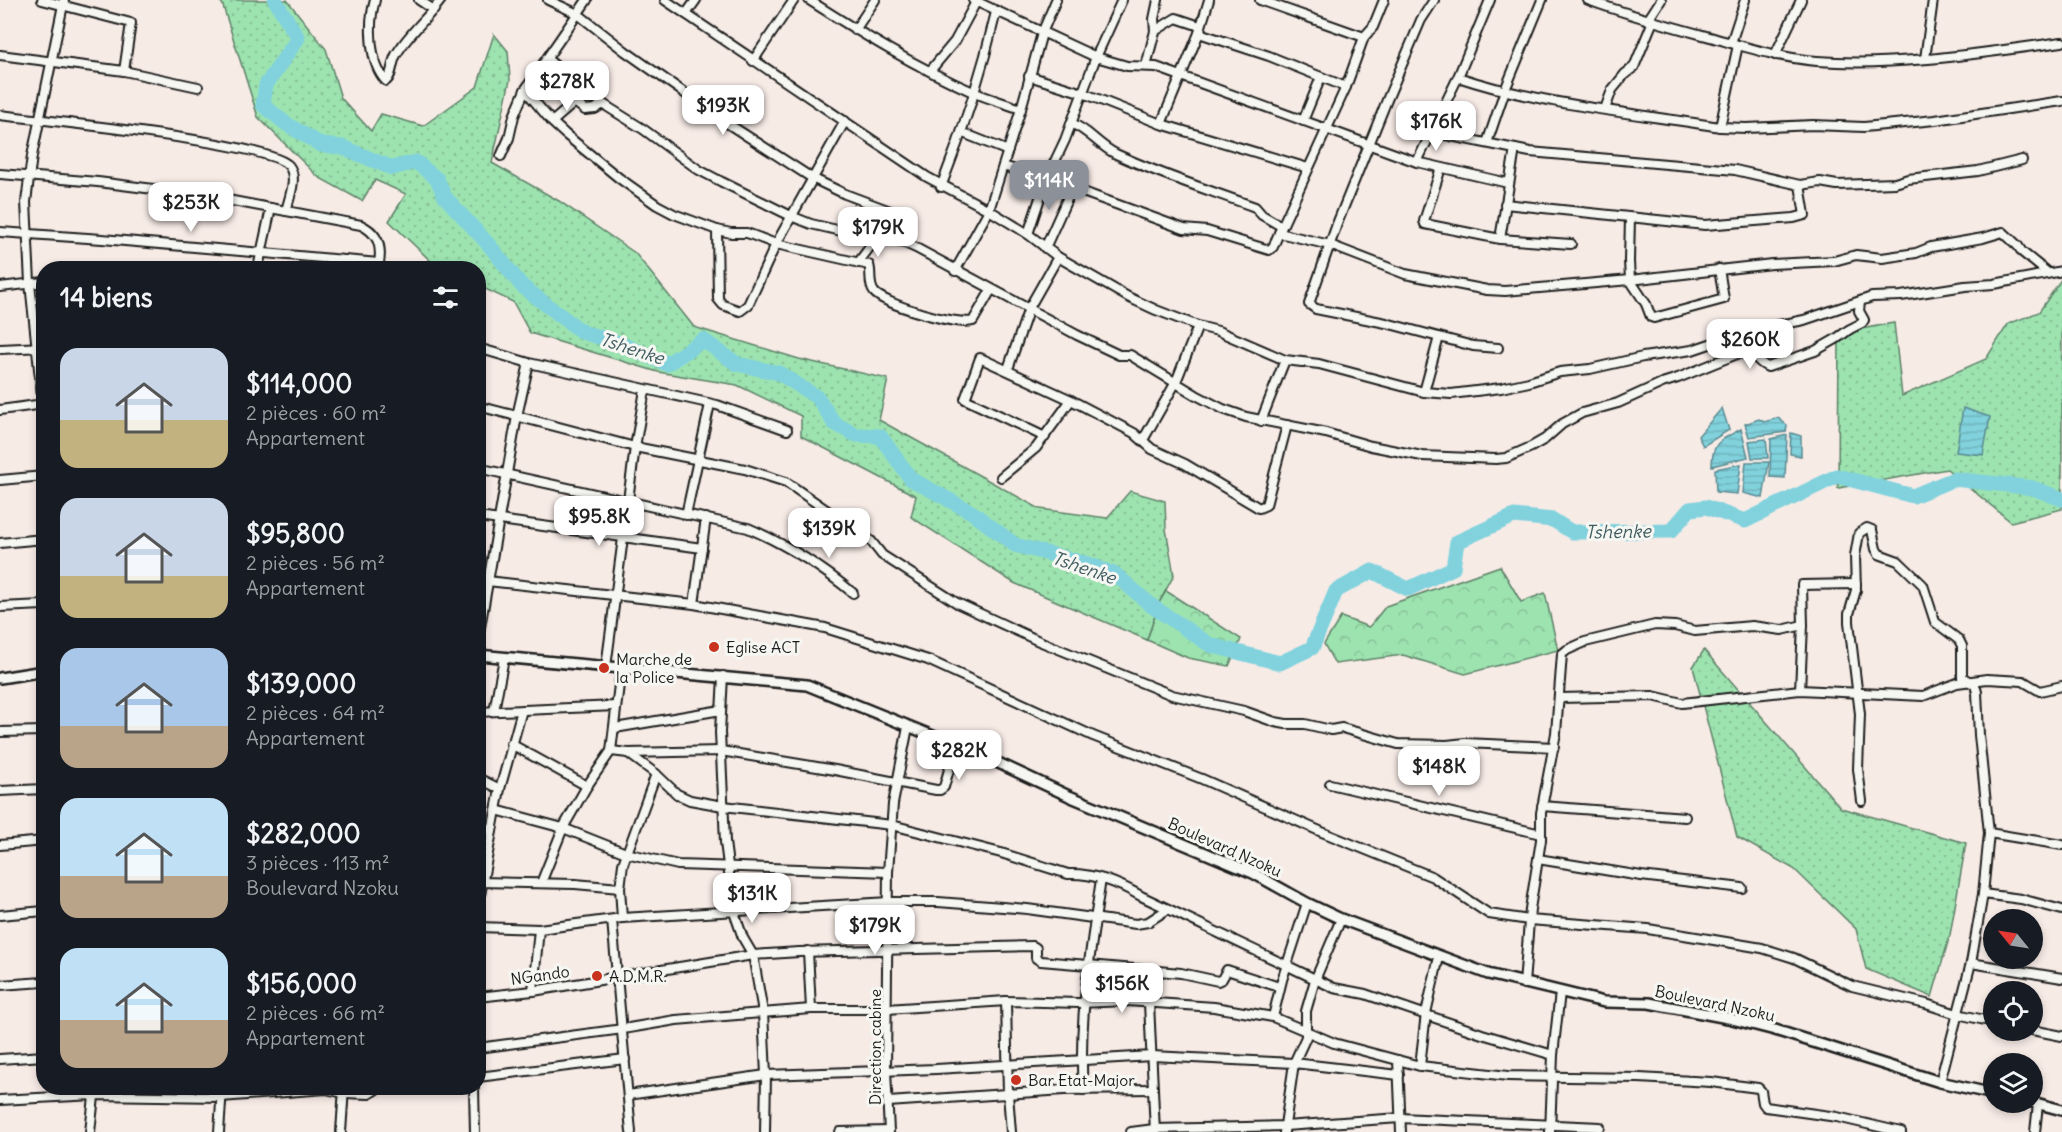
<!DOCTYPE html>
<html lang="fr">
<head>
<meta charset="utf-8">
<style>
  :root { --surface:#171b24; --page:#242831; --text:#f1f3f6; --muted:#9ea1a6; --accent:#8c9099 }
  body { margin:0; font-family:Delius,sans-serif; background:var(--page); color:var(--text); height:100vh; display:flex; flex-direction:column; font-size:22px; white-space:nowrap }
  * { box-sizing:border-box; margin:0 }
  p { font-size:20px; color:var(--muted) }
  .icon { flex:none; width:33px; height:33px; fill:none; stroke:currentColor; stroke-width:2; stroke-linecap:round; stroke-linejoin:round }
  .map { position:relative; flex:1; overflow:hidden }
  .details { position:absolute; left:36px; top:261px; width:450px; height:834px; display:flex; flex-direction:column; background:var(--surface); border-radius:24px; box-shadow:0 3px 9px #0003 }
  .details>* { flex:none }
  .needle { width:39px; rotate:300deg }
  .controls { position:absolute; left:1983px; top:909px; display:grid; gap:12px }
  .controls a { display:grid; place-items:center; width:60px; height:60px; border-radius:50%; background:var(--surface); box-shadow:0 3px 9px #0003; font-size:30px }
  .price { position:absolute; translate:-50% -51px; padding:0 14px; border-radius:12px; background:#fff; color:#222; font-size:20px; line-height:39px; filter:drop-shadow(0 2px 3px #0008) }
  .price::after { content:''; position:absolute; left:50%; top:36px; width:18px; height:14px; margin-left:-9px; background:inherit; clip-path:polygon(0 0,100% 0,50% 100%) }
  .price.selected { background:var(--accent); color:#fff }
  ul { padding:0; list-style:none }
  li { display:flex; align-items:center; gap:18px; height:150px; padding:0 24px }
  li span { display:grid; place-items:center; flex:none; width:168px; height:120px; border-radius:18px; color:#555 }
  li>.icon { margin-inline-start:auto }
  span .icon { width:72px; height:72px; fill:#fffc; stroke-width:1 }
  li b { font-size:26px }
  h2 { display:flex; justify-content:space-between; align-items:center; height:72px; padding:0 24px; font-size:26px }
  .map>svg:first-child { display:block }
  .grass { fill:url(#grass-dots); stroke:#5c8066; stroke-width:1.5 }
  .forest { fill:url(#forest-crowns); stroke:#5c8066; stroke-width:1.5 }
  .water { fill:url(#water-rules); stroke:#598990; stroke-width:1.5 }
  .lines { fill:none; stroke-linecap:round; stroke-linejoin:round }
  .river { stroke:#81d2dd; stroke-width:15 }
  .minor-casing { stroke:#1c1c1c; stroke-width:12 }
  .tertiary-casing { stroke:#1c1c1c; stroke-width:14 }
  .minor { stroke:#f6f6f2; stroke-width:8 }
  .tertiary { stroke:#f6f6f2; stroke-width:9 }
  .poi-dot { fill:#c8321e; stroke:#f6f6f2; stroke-width:2 }
  .labels { text-anchor:middle; stroke-width:6; stroke-linejoin:round; paint-order:stroke }
  .poi-label { font-size:16px; fill:#1c1c1c; stroke:#f6f6f2; text-anchor:start }
  .street-label { font-size:16px; fill:#1c1c1c; stroke:#f6f6f2 }
  .water-label { font-size:18px; font-style:italic; fill:#3f5c60; stroke:#f6f6f2 }
</style>
</head>
<body>
<div class="map">
<svg width="2062" height="1132" viewBox="0 0 2062 1132">
  <defs>
    <pattern id="grass-dots" width="8" height="8" patternUnits="userSpaceOnUse" patternTransform="scale(1.5)"><rect width="8" height="8" fill="#9de3b0"/><path d="M2 2h.1M6 6h.1" fill="none" stroke="#87c297" stroke-width="1.8" stroke-linecap="round"/></pattern>
    <pattern id="forest-crowns" width="20" height="18" patternUnits="userSpaceOnUse" patternTransform="scale(1.5)"><rect width="20" height="18" fill="#9de3b0"/><path d="M2 6a3 3 0 1 1 6 0M12 15a3 3 0 1 1 6 0" fill="none" stroke="#87c297"/></pattern>
    <pattern id="water-rules" width="6" height="5" patternUnits="userSpaceOnUse" patternTransform="scale(1.5)"><rect width="6" height="5" fill="#81d2dd"/><path d="M0 2.5h6" fill="none" stroke="#6fb4bd"/></pattern>
  </defs>
  <rect width="100%" height="100%" fill="#f7ebe6"/>
  <filter id="ink" filterUnits="userSpaceOnUse"><feTurbulence type="fractalNoise" baseFrequency=".0167" numOctaves="2"/><feDisplacementMap in="SourceGraphic" scale="12" xChannelSelector="R" yChannelSelector="G"/><feConvolveMatrix kernelMatrix="1 2 1 2 8 2 1 2 1" color-interpolation-filters="sRGB"/></filter>
  <g filter="url(#ink)">
    <g class="grass">
      <path d="M217,0H287L326,49L341,98L371,131L381,114L423,126L477,87L494,34L508,51L510,80L492,163L559,201L635,253L694,327L799,359L888,379L879,420L1040,509L1107,518L1130,491L1165,501L1166,529L1174,575L1160,601L1147,640L1014,583L911,517L916,496L801,436V416L737,385L658,372L530,333L513,302L479,286L478,268H441L437,267L389,221L406,194L375,180L362,201L318,177L258,117L222,3Z"/>
      <path d="M2062,278V509L2011,522L1947,469L1838,488L1839,333L1894,323L1902,396L1986,359L2008,324L2039,312Z"/>
      <path d="M1704,650L1841,808L1966,843L1950,935L1932,997L1866,969L1856,929L1794,869L1737,837L1693,667Z"/>
    </g>
    <g class="forest">
      <path d="M1500,566L1521,602L1545,593L1558,650L1465,674L1403,655L1335,664L1324,644L1341,617L1369,627L1386,606Z"/>
      <path d="M1166,591L1241,639L1229,666L1188,658L1147,640L1160,601Z"/>
    </g>
    <g class="water">
      <path d="M1722,408L1729,430L1703,446L1698,436Z"/>
      <path d="M1963,408L1990,417L1983,455L1956,452Z"/>
      <path d="M1778,418L1787,425L1786,432L1749,437L1745,424L1759,419L1764,422Z"/>
      <path d="M1741,429L1748,457L1712,466C1712,441 1721,440 1741,429Z"/>
      <path d="M1791,433L1801,436V456L1790,454Z"/>
      <path d="M1787,435L1785,478L1770,477L1771,439Z"/>
      <path d="M1766,439L1768,458H1752L1749,441Z"/>
      <path d="M1746,462H1769L1763,498L1743,493Z"/>
      <path d="M1741,464L1737,494L1716,492L1715,469Z"/>
    </g>
    <g class="lines">
      <path class="river" d="M275,0L298,38L266,85L263,105L285,123L321,145L342,147L392,168L416,162L437,179L445,197L489,245L522,286L582,332L616,342L667,364L703,340L737,364L779,373L818,398L834,423L856,435L880,436L911,479L973,513L1015,545L1088,564L1116,575L1152,606L1210,645L1280,663L1312,648L1336,591L1372,571L1408,589L1453,568L1457,542L1514,516L1553,520L1572,532L1671,531L1690,509L1706,507L1745,521L1837,476L1913,496L1954,479L2033,488L2062,499"/>
      <g class="minor-casing">
        <g id="minor">
          <path d="M375,0C368,23 369,63 386,81C393,75 391,64 396,55C408,34 427,19 441,0"/>
          <path d="M419,0L434,10"/>
          <path d="M548,0L578,14L625,51L730,125L812,178L845,194L893,212L894,214L858,263"/>
          <path d="M665,0L927,177L989,210L1028,234L1058,257L1128,297L1156,310L1198,326L1218,331L1285,360L1319,364L1424,392L1451,394L1501,388L1529,382L1560,372L1590,369L1643,357L1692,350L1745,332L1804,320L1872,297L1901,296L1965,286L1994,284L2062,271"/>
          <path d="M809,0C862,34 916,67 973,92C989,99 1005,103 1021,109"/>
          <path d="M973,0L1096,57L1127,66L1156,67L1417,162L1508,183"/>
          <path d="M1260,0L1364,37"/>
          <path d="M1384,0L1373,27L1364,37L1346,87L1279,233L1330,245L1405,274L1487,290L1505,291L1630,280L1772,264L1834,261L1856,255L1882,258L1916,253L1931,247L1983,238L2003,232L2018,246L2022,252L2048,273"/>
          <path d="M1434,0L1421,20L1387,100L1337,224L1309,304L1316,309L1386,323L1473,346L1498,348"/>
          <path d="M1588,0C1628,15 1669,26 1710,37C1746,47 1780,58 1817,61C1899,67 1981,53 2062,42"/>
          <path d="M686,14L696,0"/>
          <path d="M1648,20L1661,0"/>
          <path d="M855,30L875,0"/>
          <path d="M1155,31L1176,18L1200,26"/>
          <path d="M1199,33L1269,56L1346,87"/>
          <path d="M1731,43L1745,0"/>
          <path d="M0,55L124,71L131,23L42,0"/>
          <path d="M1775,55L1801,0"/>
          <path d="M547,59L603,104L643,129L699,170L722,182L791,216L811,224L876,239L892,237L916,248L1077,335L1119,355H1130L1196,395L1223,409L1246,417L1326,433L1371,446L1422,456L1496,459L1506,458L1531,447L1545,439L1562,424L1582,413L1618,403L1662,383L1678,378L1737,354C1757,349 1754,362 1768,367L1815,351L1836,339L1850,329L1862,323L1864,320L1859,311L1860,302"/>
          <path d="M1925,59L1933,0"/>
          <path d="M753,61L794,0"/>
          <path d="M1146,66L1155,31L1154,19L1158,0"/>
          <path d="M124,71L198,87"/>
          <path d="M930,71L955,41L977,0"/>
          <path d="M536,72L585,110L595,109L603,104"/>
          <path d="M1029,76L1083,93L1161,124L1308,168"/>
          <path d="M1458,77C1542,105 1633,113 1720,127L1746,128L1813,125L1864,127L1935,120L2062,101"/>
          <path d="M525,90L552,122L565,134L619,178L657,205L674,214L717,230L731,233H747L776,244L869,265C872,274 868,284 874,292C885,305 957,326 973,321L991,290"/>
          <path d="M1605,109L1612,90L1625,74L1634,67L1653,21"/>
          <path d="M0,115C41,120 273,143 289,166C298,178 289,198 286,211"/>
          <path d="M1303,121L1321,77"/>
          <path d="M552,122L575,102"/>
          <path d="M1071,123C1090,131 1098,145 1116,154C1161,175 1209,190 1255,207L1262,215L1281,226"/>
          <path d="M1161,124L1199,33L1209,0"/>
          <path d="M1720,127L1738,45"/>
          <path d="M1431,132L1530,152L1735,170L1800,185L1805,215L1794,218L1705,225L1505,204"/>
          <path d="M963,133L1008,151"/>
          <path d="M1487,143L1505,90L1542,0"/>
          <path d="M501,156L509,138L514,116L525,90L587,0"/>
          <path d="M1417,162L1458,77L1490,0"/>
          <path d="M1003,166L1072,188L1184,229L1207,231L1269,250L1273,247L1279,233"/>
          <path d="M1441,168L1424,221L1425,224L1500,239L1515,149"/>
          <path d="M0,174L98,182L201,195L361,225C378,233 382,246 379,263L102,239L0,232"/>
          <path d="M1800,185L1820,182L1837,185L1895,183L1908,179L1978,171L2022,160"/>
          <path d="M941,187C964,129 982,72 996,12"/>
          <path d="M1630,218L1629,261L1630,280L1646,304L1651,317L1654,318L1724,299L1719,269"/>
          <path d="M717,230L718,299L723,305L740,311L748,305L776,244L845,121"/>
          <path d="M1028,234L1046,180L1065,140L1096,57L1122,0"/>
          <path d="M1500,239L1571,244"/>
          <path d="M1045,248L1072,188"/>
          <path d="M258,268L271,208"/>
          <path d="M955,271L989,210L1021,109L1042,33L1056,0"/>
          <path d="M0,287L44,282"/>
          <path d="M478,348L529,363L717,405L787,430"/>
          <path d="M0,349L44,347"/>
          <path d="M1008,369L1029,308L1058,257"/>
          <path d="M1424,392L1439,337"/>
          <path d="M478,406L635,447L745,469L786,482L871,541L882,555L957,603L1039,641L1172,695L1244,711L1275,722L1286,724H1305L1331,730L1342,728L1398,744L1447,745L1465,743L1554,747"/>
          <path d="M0,410L44,404"/>
          <path d="M44,417L30,283L26,202L32,156L64,0"/>
          <path d="M1261,421L1285,360"/>
          <path d="M1045,437L965,399L980,358L1071,400L1134,433L1152,449L1185,464L1259,508L1266,505L1287,425"/>
          <path d="M1143,440L1176,382L1198,326"/>
          <path d="M478,468L748,528C785,544 822,567 853,593"/>
          <path d="M1001,477L1036,448L1071,400"/>
          <path d="M0,480L44,476"/>
          <path d="M686,515L710,404"/>
          <path d="M478,517L702,548"/>
          <path d="M0,543L44,539"/>
          <path d="M478,580L694,604L825,628L928,660L1093,736L1202,779L1322,832L1433,877L1489,914L1529,920L1648,929L1762,948L1794,958L1852,986L1926,1004L1957,1014L1994,1022"/>
          <path d="M694,604L706,518"/>
          <path d="M0,607L44,605"/>
          <path d="M478,639L517,416L529,363"/>
          <path d="M606,667L635,447L645,390"/>
          <path d="M723,676L720,732L725,842L734,912L743,938L753,955L763,1012L766,1075L765,1132"/>
          <path d="M1800,690L1803,625L1802,585L1856,584"/>
          <path d="M1559,698L1653,696L1682,703L1800,690L1923,696L1957,683L1987,679L2023,681L2040,691L2062,686"/>
          <path d="M494,711L504,658"/>
          <path d="M478,712L616,706"/>
          <path d="M615,728L721,710"/>
          <path d="M0,732L44,731"/>
          <path d="M511,744L587,786"/>
          <path d="M611,751L628,753L721,751L835,770L936,790H940L944,787L952,759"/>
          <path d="M628,753L656,774L677,794L690,800L723,806L892,825L1001,853L1068,874C1094,873 1119,883 1141,896L1334,988L1365,994L1482,1034L1553,1055"/>
          <path d="M478,778L500,789"/>
          <path d="M1330,784L1541,834"/>
          <path d="M0,791L44,789"/>
          <path d="M1862,801L1858,769L1860,714L1849,622V614L1856,590L1855,556L1859,533L1867,528L1872,530L1876,549L1879,554L1898,561L1923,585L1935,622L1959,640L1962,646V677L1975,685L1977,692L1979,735L1989,833L1983,894L1971,963L1940,1082"/>
          <path d="M1542,806L1685,817"/>
          <path d="M496,810L563,828L626,853L678,865L888,872"/>
          <path d="M478,825L492,831"/>
          <path d="M1989,833L2062,845"/>
          <path d="M0,845L44,841"/>
          <path d="M1538,859L1641,876L1742,888"/>
          <path d="M478,882L575,884L620,888"/>
          <path d="M541,883L563,828L587,786L611,751L621,668"/>
          <path d="M1983,894L2021,899L2062,910"/>
          <path d="M478,906L500,789L522,710"/>
          <path d="M0,915L44,911"/>
          <path d="M622,918L620,888L623,864L656,774"/>
          <path d="M612,920L631,1132"/>
          <path d="M478,927L539,929L622,918L889,902H938L1027,909L1136,924L1148,922L1168,909"/>
          <path d="M808,951L811,1009"/>
          <path d="M1971,963L2062,978"/>
          <path d="M1524,984L1530,909L1541,840V813L1556,733L1562,654L1567,650L1585,642L1655,625L1675,626L1695,631L1752,626L1782,630L1803,625"/>
          <path d="M0,985L44,982"/>
          <path d="M533,991L539,929"/>
          <path d="M478,997L533,991L753,955L799,952L1033,946L1036,948V958L1041,961L1181,973L1218,981L1222,979L1227,970L1279,987"/>
          <path d="M1006,1001L1008,1094L1011,1132"/>
          <path d="M1149,1003L1155,1132"/>
          <path d="M1273,1017L1282,980L1307,903"/>
          <path d="M2032,1030L2062,1036"/>
          <path d="M478,1048L623,1029L676,1020L811,1009H887L1006,1001L1078,1003L1127,1001L1214,1007L1273,1017L1334,1043L1420,1066L1508,1076L1639,1078L1711,1082L1758,1088L1761,1091L1763,1103L1766,1107L1837,1117L1901,1132"/>
          <path d="M0,1059L44,1056"/>
          <path d="M1398,1060L1401,1132"/>
          <path d="M1420,1066L1426,1013L1439,957"/>
          <path d="M478,1077L625,1059"/>
          <path d="M474,1088L475,1132"/>
          <path d="M1083,1090C1078,1019 1091,949 1101,879"/>
          <path d="M628,1095L766,1075L936,1069L1152,1056L1294,1063L1399,1075"/>
          <path d="M0,1100L94,1095L221,1097L326,1089L344,1093L369,1094L378,1088"/>
          <path d="M888,1102L1064,1090L1153,1089"/>
          <path d="M90,1132L95,1088"/>
          <path d="M219,1132L222,1088"/>
          <path d="M341,1132L344,1088"/>
          <path d="M840,1132L889,1131"/>
          <path d="M889,1132L886,1070L888,872L893,804L908,727"/>
          <path d="M1131,1132L1154,1129L1285,1126L1400,1118L1600,1127"/>
          <path d="M1284,1132L1294,1063L1306,1037V1011L1315,980L1341,919"/>
          <path d="M1550,1132L1553,1055L1560,992"/>
          <path d="M2035,1132L2038,1104"/>
        </g>
      </g>
      <g class="tertiary-casing">
        <g id="tertiary">
          <path d="M478,655L807,685L992,760L1069,796L1253,873L1307,903L1341,919L1488,974L1604,1002L1649,1003L1728,1018L1775,1030L1940,1082L1994,1094"/>
          <path d="M0,678L44,671"/>
          <path d="M2032,1102L2062,1110"/>
        </g>
      </g>
      <use href="#minor" class="minor"/>
      <use href="#tertiary" class="tertiary"/>
    </g>
  </g>
  <g class="poi-dot">
    <circle cx="714" cy="647" r="6"/>
    <circle cx="604" cy="668" r="6"/>
    <circle cx="597" cy="976" r="6"/>
    <circle cx="1016" cy="1080" r="6"/>
  </g>
  <g class="labels">
    <g class="poi-label">
      <text x="726" y="653">Eglise ACT</text>
      <text x="616" y="665">Marche de<tspan x="616" dy="18">la Police</tspan></text>
      <text x="609" y="982">A.D.M.R.</text>
      <text x="1028" y="1086">Bar Etat-Major</text>
    </g>
    <g class="street-label">
      <text transform="translate(1225 847) rotate(24)" y="6">Boulevard Nzoku</text>
      <text transform="translate(540 975) rotate(-8)" y="6">NGando</text>
      <text transform="translate(1715 1003) rotate(12)" y="6">Boulevard Nzoku</text>
      <text transform="translate(875 1047) rotate(-90)" y="6">Direction cabine</text>
    </g>
    <g class="water-label">
      <text transform="translate(632 349) rotate(18)" y="6">Tshenke</text>
      <text transform="translate(1618 532) rotate(-1)" y="6">Tshenke</text>
      <text transform="translate(1084 568) rotate(19)" y="6">Tshenke</text>
    </g>
  </g>
</svg>
<div class="controls">
<a><svg class="needle" viewBox="-14 -14 28 28"><path d="M0-13l5 13h-10z" fill="#e53935"/><path d="M0 13l5-13h-10z" fill="#9ea1a6"/></svg></a>
<a><svg class="icon" aria-label="locate" viewBox="0 0 24 24"><circle cx="12" cy="12" r="6"/><path d="M12 2v4M12 18v4M2 12h4M18 12h4"/></svg></a>
<a><svg class="icon" aria-label="layers" viewBox="0 0 24 24"><path d="M12 4l9 5-9 5-9-5zM3 14l9 5 9-5"/></svg></a>
</div>
<b class="price" style="left:567px;top:112px">$278K</b>
<b class="price" style="left:723px;top:136px">$193K</b>
<b class="price" style="left:1436px;top:152px">$176K</b>
<b class="price selected" style="left:1049px;top:211px">$114K</b>
<b class="price" style="left:191px;top:233px">$253K</b>
<b class="price" style="left:878px;top:258px">$179K</b>
<b class="price" style="left:1750px;top:370px">$260K</b>
<b class="price" style="left:599px;top:547px">$95.8K</b>
<b class="price" style="left:829px;top:559px">$139K</b>
<b class="price" style="left:959px;top:781px">$282K</b>
<b class="price" style="left:1439px;top:797px">$148K</b>
<b class="price" style="left:752px;top:924px">$131K</b>
<b class="price" style="left:875px;top:956px">$179K</b>
<b class="price" style="left:1122px;top:1014px">$156K</b>
<section class="details">
<h2>14 biens<svg class="icon" aria-label="filters" viewBox="0 0 24 24"><path d="M4 7h16M4 17h16"/><circle cx="9" cy="7" r="2"/><circle cx="15" cy="17" r="2"/></svg></h2>
<ul>
<li><span style="background:linear-gradient(#c9d6e8 60%,#c2b280 0)"><svg class="icon" aria-label="home" viewBox="0 0 24 24"><path d="M3 11l9-7 9 7M6 9v11h12V9"/></svg></span><div><b>$114,000</b><p>2 pièces · 60 m²</p><p>Appartement</p></div></li>
<li><span style="background:linear-gradient(#c9d6e8 65%,#c2b280 0)"><svg class="icon" aria-label="home" viewBox="0 0 24 24"><path d="M3 11l9-7 9 7M6 9v11h12V9"/></svg></span><div><b>$95,800</b><p>2 pièces · 56 m²</p><p>Appartement</p></div></li>
<li><span style="background:linear-gradient(#a9c7e8 65%,#b9a48a 0)"><svg class="icon" aria-label="home" viewBox="0 0 24 24"><path d="M3 11l9-7 9 7M6 9v11h12V9"/></svg></span><div><b>$139,000</b><p>2 pièces · 64 m²</p><p>Appartement</p></div></li>
<li><span style="background:linear-gradient(#bfe0f5 65%,#b9a48a 0)"><svg class="icon" aria-label="home" viewBox="0 0 24 24"><path d="M3 11l9-7 9 7M6 9v11h12V9"/></svg></span><div><b>$282,000</b><p>3 pièces · 113 m²</p><p>Boulevard Nzoku</p></div></li>
<li><span style="background:linear-gradient(#bfe0f5 60%,#b9a48a 0)"><svg class="icon" aria-label="home" viewBox="0 0 24 24"><path d="M3 11l9-7 9 7M6 9v11h12V9"/></svg></span><div><b>$156,000</b><p>2 pièces · 66 m²</p><p>Appartement</p></div></li>
</ul>
</section>
</div>
</body>
</html>
